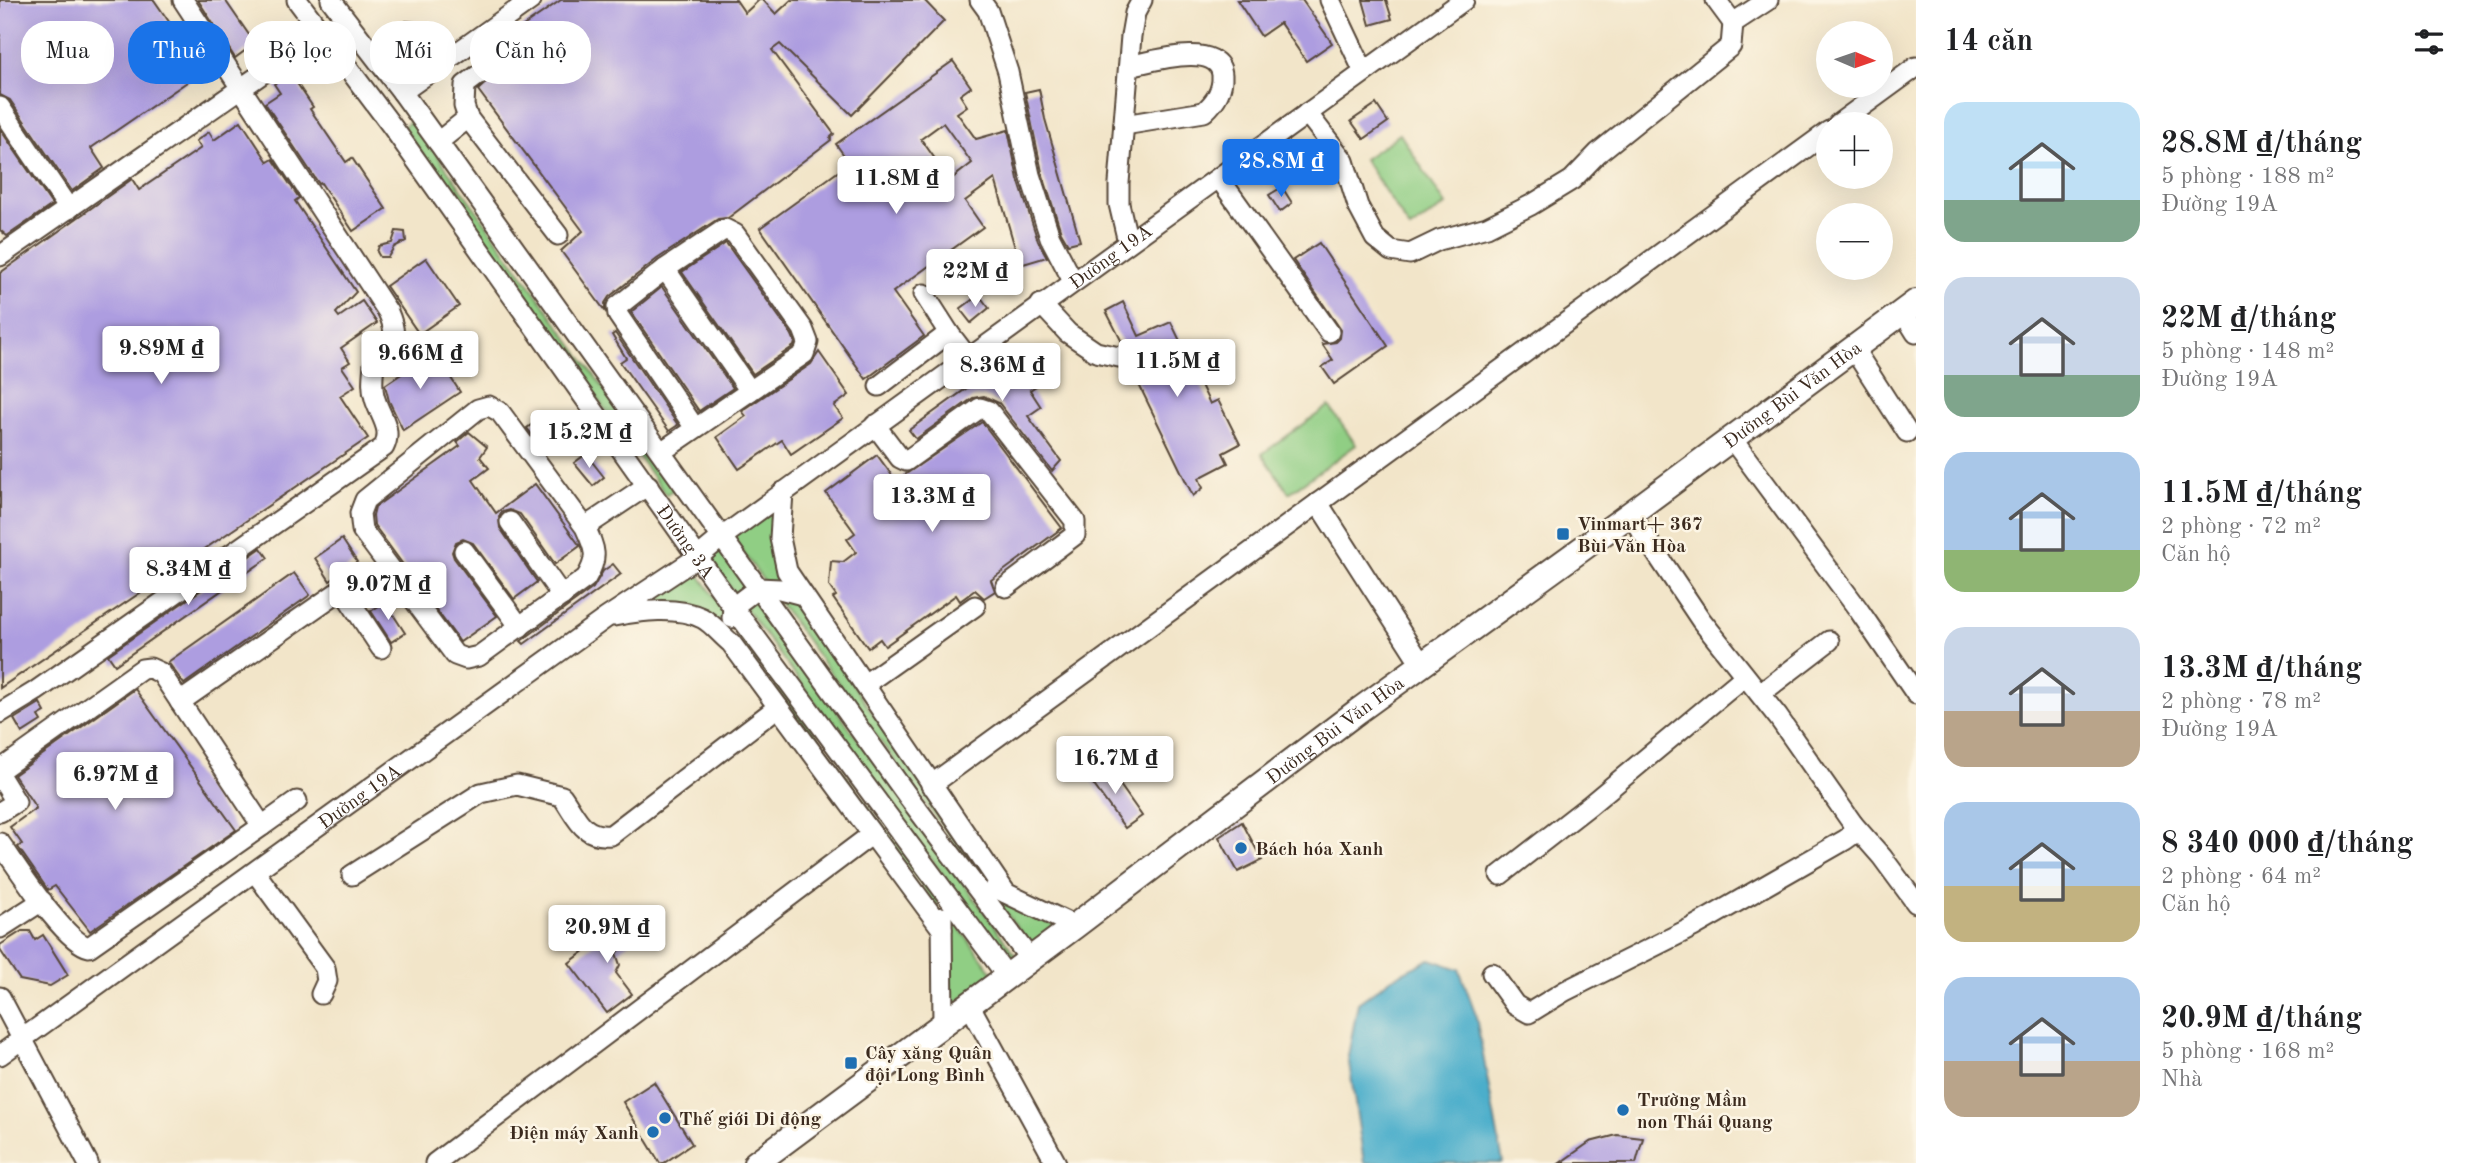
<!DOCTYPE html>
<html lang="vi">
<head>
<meta charset="utf-8">
<style>
  :root { --surface:#fff; --page:#f6f6f6; --text:#202124; --muted:#757577; --accent:#1a73e8 }
  body { margin:0; font-family:"Old Standard TT",serif; background:var(--page); color:var(--text); height:100vh; display:flex; flex-direction:column; font-size:26px; white-space:nowrap }
  * { box-sizing:border-box; margin:0 }
  p { font-size:23px; color:var(--muted) }
  .icon { flex:none; width:38px; height:38px; fill:none; stroke:currentColor; stroke-width:2; stroke-linecap:round; stroke-linejoin:round }
  .map { position:relative; flex:1; overflow:hidden }
  .side { display:flex; flex-direction:column; background:var(--surface); width:560px }
  .side>* { flex:none }
  .banner { position:absolute; left:21px; top:21px; width:665px; height:63px; display:flex; gap:14px }
  .needle { width:46px; rotate:92deg }
  .controls { position:absolute; left:1816px; top:21px; display:grid; gap:14px }
  .controls a { display:grid; place-items:center; width:77px; height:77px; border-radius:50%; background:var(--surface); box-shadow:0 7px 28px #0002; font-size:35px }
  .price { position:absolute; translate:-50% -60px; padding:0 16px; border-radius:7px; background:#fff; color:#222; font-size:23px; line-height:46px; filter:drop-shadow(0 2px 4px #0008) }
  .price::after { content:''; position:absolute; left:50%; top:42px; width:21px; height:16px; margin-left:-10px; background:inherit; clip-path:polygon(0 0,100% 0,50% 100%) }
  .price.selected { background:var(--accent); color:#fff }
  ul { padding:0; list-style:none }
  li { display:flex; align-items:center; gap:21px; height:175px; padding:0 28px }
  li span { display:grid; place-items:center; flex:none; width:196px; height:140px; border-radius:21px; color:#555 }
  li>.icon { margin-inline-start:auto }
  span .icon { width:84px; height:84px; fill:#fffc; stroke-width:1 }
  li b { font-size:30px }
  h2 { display:flex; justify-content:space-between; align-items:center; height:84px; padding:0 28px; font-size:30px }
  .chip { padding:0 24px; border-radius:28px; background:var(--surface); box-shadow:0 7px 28px #0002; font-size:24px; line-height:63px }
  .chip.selected { background:var(--accent); color:#fff }
  main { display:flex; flex:1; min-height:0 }
  .map>svg:first-child { display:block }
  .green { fill:#90ce84; stroke:#667c51; stroke-width:2 }
  .water { fill:#4caecb; stroke:#446c74; stroke-width:2 }
  .building { fill:#ad9de0; fill-rule:evenodd }
  .lines { fill:none; stroke-linecap:round; stroke-linejoin:round }
  .minor-casing { stroke:#564638; stroke-width:23 }
  .major-casing { stroke:#564638; stroke-width:28 }
  .minor { stroke:#fff; stroke-width:19 }
  .major { stroke:#fff; stroke-width:24 }
  .poi-dot { fill:#1f6fb2; stroke:#fcf5e5; stroke-width:2.5 }
  .labels { text-anchor:middle; stroke-width:5; stroke-linejoin:round; paint-order:stroke }
  .street-label { font-size:19px; fill:#3b2a1e; stroke:#fcf5e5 }
  .poi-label { font-size:19px; font-weight:bold; fill:#3b2a1e; stroke:#fcf5e5; text-anchor:start }
</style>
</head>
<body>
<main>
<div class="map">
<svg width="1916" height="1163" viewBox="0 0 1916 1163">
  <rect width="100%" height="100%" fill="#fcf5e5"/>
  <filter id="ink" filterUnits="userSpaceOnUse"><feTurbulence type="fractalNoise" baseFrequency=".0143" numOctaves="2"/><feDisplacementMap in="SourceGraphic" scale="14" xChannelSelector="R" yChannelSelector="G"/><feConvolveMatrix kernelMatrix="1 2 1 2 8 2 1 2 1" color-interpolation-filters="sRGB"/></filter>
  <filter id="wash" filterUnits="userSpaceOnUse"><feTurbulence type="fractalNoise" baseFrequency=".00686" numOctaves="4" result="noise"/><feDisplacementMap in="SourceGraphic" scale="28" xChannelSelector="R" yChannelSelector="G"/><feGaussianBlur stdDeviation="1.57" result="paint"/><feColorMatrix in="noise" values="0 0 0 0 0 0 0 0 0 0 0 0 0 0 0 0 0 1.4 0 .05"/><feComposite in="paint" operator="in"/></filter>
  <g filter="url(#wash)">
    <rect width="100%" height="100%" fill="#f2e5c9"/>
    <g class="green">
      <path d="M412,120L675,488L666,495L403,127Z"/>
      <path d="M1400,134L1446,205L1410,229L1364,159Z"/>
      <path d="M1329,406L1356,445L1289,493L1262,454Z"/>
      <path d="M772,503V540L787,585L765,583L729,533Z"/>
      <path d="M715,542L748,589L737,597L704,551Z"/>
      <path d="M690,562L727,614L726,628L638,603Z"/>
      <path d="M773,594L794,598L984,877L976,873Z"/>
      <path d="M754,597L1017,957L1009,964L743,605Z"/>
      <path d="M737,627L938,899V908L736,636Z"/>
      <path d="M989,891L1058,927L1032,947Z"/>
      <path d="M948,913L994,974L951,1007Z"/>
    </g>
    <path class="water" d="M1430,959L1459,969L1475,1012L1503,1163H1364L1348,1056L1358,1003L1392,978Z"/>
    <g id="blocks">
      <g class="building">
        <path d="M0,0H154L203,71L91,148L104,168L72,191L10,100L0,95Z"/>
        <path d="M198,0H225L254,42L261,37L271,52L255,64L246,50L235,58Z"/>
        <path d="M561,0H736L745,13L759,0H763L776,14L791,0H924L944,21L852,115L780,44L772,50L834,134L830,138L831,140L728,218L718,219L657,259L609,297L605,303V311L561,251L583,231L478,90L500,70L487,51Z"/>
        <path d="M1237,0H1302L1332,43L1306,61L1280,23L1261,36Z"/>
        <path d="M1363,0H1386L1392,19L1370,25Z"/>
        <path d="M406,21L432,24L430,40L404,37Z"/>
        <path d="M953,61L971,87L960,95L967,106L957,113L976,139L1008,130L1018,179L1038,241L1047,257L1020,265L995,179L965,201L983,227L893,292L924,336L866,379L760,228L843,168L842,166L848,161L836,144ZM943,123L972,163L950,180L921,139Z"/>
        <path d="M290,73L313,107L310,109L346,162L352,158L386,209L353,231L321,183L319,184L265,103L280,93L274,84Z"/>
        <path d="M1039,89L1045,119L1080,241L1068,244L1061,232L1042,172L1025,92Z"/>
        <path d="M1376,104L1388,122L1364,139L1351,121Z"/>
        <path d="M241,121L268,162L273,159L299,198L295,201L356,292L336,313L339,317L362,301L377,323L341,348L350,362L342,367L355,386L340,396L368,438L0,688V273L132,179L139,190L201,148L196,141L209,132L214,140Z"/>
        <path d="M0,129L52,205L7,236L0,230Z"/>
        <path d="M1282,187L1292,203L1280,212L1269,195Z"/>
        <path d="M396,231L405,232L406,241L394,247L388,257H380L377,252L379,246L392,243Z"/>
        <path d="M726,243L792,335L795,342L794,346L753,374L682,272Z"/>
        <path d="M1319,243L1388,346L1334,384L1322,367L1333,360L1322,344L1336,342L1340,338L1341,330L1293,260Z"/>
        <path d="M426,258L459,306L419,334L386,286Z"/>
        <path d="M662,287L733,388L699,411L631,312Z"/>
        <path d="M979,295L989,308L971,323L960,309Z"/>
        <path d="M1123,302L1139,336L1171,322L1210,404L1218,400L1240,444L1223,453L1228,463L1199,478L1203,488L1193,496L1129,364L1130,353L1124,346L1106,311Z"/>
        <path d="M615,333L678,425L669,431L620,362L626,358L612,335Z"/>
        <path d="M434,352L460,392L403,430L389,401L385,385Z"/>
        <path d="M819,352L849,395L834,406L843,418L791,454L782,440L739,469L717,437L746,416L742,411L811,364Z"/>
        <path d="M1017,352L1039,384L1030,390L1041,407L1028,416L1061,461L1052,471L999,403L984,396L973,398L916,439L909,430Z"/>
        <path d="M538,420L548,434L560,425L569,437L546,453L527,428Z"/>
        <path d="M982,422L1062,528L991,580L995,591L984,598L975,590L960,601L956,595L885,646L880,639L868,648L833,598L836,596L829,586L831,561L843,562L856,552L847,539L855,533L826,493L877,455L896,481Z"/>
        <path d="M469,432L487,447L480,457L489,468L473,480L496,513L535,484L580,546L555,564L520,514L510,510L502,512L499,517L500,528L537,582L514,599L473,543L463,539L456,542L452,552L454,558L497,616L460,642L374,525L373,515L375,507L382,502L460,446L457,442Z"/>
        <path d="M586,454L604,477L593,486L574,463Z"/>
        <path d="M342,539L357,562L330,581L315,558Z"/>
        <path d="M261,548L268,558L115,665L108,655Z"/>
        <path d="M613,564L621,574L524,644L521,641L593,588L603,571Z"/>
        <path d="M294,573L310,595L184,684L168,662Z"/>
        <path d="M385,602L405,633L391,642L371,611Z"/>
        <path d="M135,689L236,830L90,931L55,886L48,890L18,847L22,844L10,827L36,808L14,775Z"/>
        <path d="M40,703L45,712L38,716L41,721L22,733L14,719Z"/>
        <path d="M1106,765L1142,816L1125,828L1088,777Z"/>
        <path d="M1242,822L1262,860L1238,872L1219,837Z"/>
        <path d="M632,915L644,931L616,953L620,965L616,973L632,994L607,1013L569,963Z"/>
        <path d="M22,931H30L35,940L43,935L68,975L50,986L20,980L0,950V945Z"/>
        <path d="M654,1082L692,1144L664,1163H660L623,1102Z"/>
        <path d="M1617,1135L1643,1138L1636,1163H1560L1590,1142Z"/>
      </g>
    </g>
  </g>
  <g filter="url(#ink)">
    <use href="#blocks" fill-opacity="0" stroke="#564638" stroke-width="2"/>
    <g class="lines">
      <g class="minor-casing">
        <g id="minor">
          <path id="s1" d="M297,0L391,125L733,607L1007,976"/>
          <path d="M331,0L402,92L909,798L1030,959"/>
          <path d="M980,0L988,11L1008,72L1030,175L1050,237L1073,281"/>
          <path d="M1330,0L1364,72"/>
          <path d="M1716,0L1733,23L1768,0"/>
          <path d="M485,70L465,85L464,106L468,118L558,235"/>
          <path d="M402,92L531,0"/>
          <path d="M0,107L69,209"/>
          <path d="M1307,113L1344,161L1358,206L1375,238L1391,251L1410,254L1439,240L1487,227L1531,205L1572,180L1598,153L1731,46L1733,23"/>
          <path d="M1838,124L1916,67"/>
          <path d="M1124,125L1204,112C1215,102 1223,91 1222,75C1220,40 1149,62 1129,66"/>
          <path d="M438,142L468,118"/>
          <path d="M1219,178L1329,332"/>
          <path d="M1128,242L1119,204V183L1131,36L1135,13L1142,0"/>
          <path d="M0,256L322,32"/>
          <path d="M665,269L750,391"/>
          <path d="M924,294L949,333"/>
          <path d="M1041,304L1068,333L1096,352L1119,357"/>
          <path d="M1903,312L1916,333"/>
          <path d="M1853,348L1907,432"/>
          <path d="M879,386L949,333L968,358"/>
          <path d="M875,425L900,458L906,461L980,408L989,411L1075,521V535L1006,587"/>
          <path d="M1732,439L1858,609L1916,694"/>
          <path d="M661,452L804,354L808,342L803,329L735,234L725,229L665,269L617,307L618,315L695,428"/>
          <path d="M783,492L780,538L787,571L1006,893"/>
          <path d="M1318,503L1422,665"/>
          <path d="M1630,514L1701,620L1778,717L1853,824L1882,857L1916,903"/>
          <path d="M510,522L562,596"/>
          <path d="M585,527C595,549 599,557 586,578L479,656L466,659L455,655L362,530L360,513L365,500L478,409L489,406L500,412L585,527L648,485"/>
          <path d="M464,551L520,627"/>
          <path d="M342,589L381,648"/>
          <path d="M614,616C641,611 676,606 702,618C712,623 722,636 731,643L942,929"/>
          <path d="M732,618L733,607L758,588L780,589L803,595"/>
          <path d="M865,684L975,606"/>
          <path d="M1760,694L1829,641"/>
          <path d="M180,702L361,576"/>
          <path d="M0,713L36,691L384,447C393,429 380,416 375,399C371,387 373,375 374,364C392,344 400,339 388,312L183,0"/>
          <path d="M0,770L142,669L150,668L161,673L262,826L89,947C64,942 17,866 0,843"/>
          <path d="M0,776L16,802L0,812"/>
          <path d="M931,785L1829,131"/>
          <path d="M262,826L297,801"/>
          <path d="M255,872L325,968L327,981L321,994"/>
          <path d="M352,875L481,793L517,785L562,796C577,817 582,838 611,835L778,707"/>
          <path d="M1500,875L1590,805L1745,676"/>
          <path d="M995,888L1075,926"/>
          <path d="M942,917L943,1024"/>
          <path d="M0,928L42,901"/>
          <path d="M1492,973L1515,1005L1529,1013L1565,991L1693,927L1845,840L1852,835L1853,824"/>
          <path d="M0,997L88,1163"/>
          <path d="M969,1004L1056,1163"/>
          <path id="s2" d="M0,1055L606,618L698,557L722,537L1464,0"/>
          <path d="M435,1163L871,835"/>
        </g>
      </g>
      <g class="major-casing">
        <g id="major">
          <path id="s3" d="M756,1163L1075,926L1358,711L1630,514L1916,302"/>
        </g>
      </g>
      <use href="#minor" class="minor"/>
      <use href="#major" class="major"/>
    </g>
  </g>
  <g class="poi-dot">
    <rect x="1556" y="527" width="14" height="14" rx="3.5"/>
    <circle cx="1241" cy="848" r="7"/>
    <rect x="844" y="1056" width="14" height="14" rx="3.5"/>
    <circle cx="1623" cy="1110" r="7"/>
    <circle cx="665" cy="1118" r="7"/>
    <circle cx="653" cy="1132" r="7"/>
  </g>
  <g class="labels">
    <g class="street-label">
      <text dy="7" stroke="none"><textPath href="#s2" startOffset="1368">Đường 19A</textPath></text>
      <text dy="7" stroke="none"><textPath href="#s3" startOffset="1290">Đường Bùi Văn Hòa</textPath></text>
      <text dy="7" stroke="none"><textPath href="#s1" startOffset="667">Đường 3A</textPath></text>
      <text dy="7" stroke="none"><textPath href="#s3" startOffset="723">Đường Bùi Văn Hòa</textPath></text>
      <text dy="7" stroke="none"><textPath href="#s2" startOffset="443">Đường 19A</textPath></text>
    </g>
    <g class="poi-label">
      <text x="1577" y="530">Vinmart+ 367<tspan x="1577" dy="22">Bùi Văn Hòa</tspan></text>
      <text x="1255" y="855">Bách hóa Xanh</text>
      <text x="865" y="1059">Cây xăng Quân<tspan x="865" dy="22">đội Long Bình</tspan></text>
      <text x="1637" y="1106">Trường Mầm<tspan x="1637" dy="22">non Thái Quang</tspan></text>
      <text x="679" y="1125">Thế giới Di động</text>
      <text x="639" y="1139" text-anchor="end">Điện máy Xanh</text>
    </g>
  </g>
</svg>
<div class="controls">
<a><svg class="needle" viewBox="-14 -14 28 28"><path d="M0-13l5 13h-10z" fill="#e53935"/><path d="M0 13l5-13h-10z" fill="#757577"/></svg></a>
<a>+</a>
<a>−</a>
</div>
<b class="price selected" style="left:1281px;top:199px">28.8M ₫</b>
<b class="price" style="left:896px;top:216px">11.8M ₫</b>
<b class="price" style="left:975px;top:309px">22M ₫</b>
<b class="price" style="left:161px;top:386px">9.89M ₫</b>
<b class="price" style="left:420px;top:391px">9.66M ₫</b>
<b class="price" style="left:1177px;top:399px">11.5M ₫</b>
<b class="price" style="left:1002px;top:403px">8.36M ₫</b>
<b class="price" style="left:589px;top:470px">15.2M ₫</b>
<b class="price" style="left:932px;top:534px">13.3M ₫</b>
<b class="price" style="left:188px;top:607px">8.34M ₫</b>
<b class="price" style="left:388px;top:622px">9.07M ₫</b>
<b class="price" style="left:1115px;top:796px">16.7M ₫</b>
<b class="price" style="left:115px;top:812px">6.97M ₫</b>
<b class="price" style="left:607px;top:965px">20.9M ₫</b>
<div class="banner">
<a class="chip">Mua</a>
<a class="chip selected">Thuê</a>
<a class="chip">Bộ lọc</a>
<a class="chip">Mới</a>
<a class="chip">Căn hộ</a>
</div>
</div>
<section class="side">
<h2>14 căn<svg class="icon" aria-label="filters" viewBox="0 0 24 24"><path d="M4 7h16M4 17h16"/><circle cx="9" cy="7" r="2"/><circle cx="15" cy="17" r="2"/></svg></h2>
<ul>
<li><span style="background:linear-gradient(#bfe0f5 70%,#7fa58c 0)"><svg class="icon" aria-label="home" viewBox="0 0 24 24"><path d="M3 11l9-7 9 7M6 9v11h12V9"/></svg></span><div><b>28.8M ₫/tháng</b><p>5 phòng · 188 m²</p><p>Đường 19A</p></div></li>
<li><span style="background:linear-gradient(#c9d6e8 70%,#7fa58c 0)"><svg class="icon" aria-label="home" viewBox="0 0 24 24"><path d="M3 11l9-7 9 7M6 9v11h12V9"/></svg></span><div><b>22M ₫/tháng</b><p>5 phòng · 148 m²</p><p>Đường 19A</p></div></li>
<li><span style="background:linear-gradient(#a9c7e8 70%,#8fb573 0)"><svg class="icon" aria-label="home" viewBox="0 0 24 24"><path d="M3 11l9-7 9 7M6 9v11h12V9"/></svg></span><div><b>11.5M ₫/tháng</b><p>2 phòng · 72 m²</p><p>Căn hộ</p></div></li>
<li><span style="background:linear-gradient(#c9d6e8 60%,#b9a48a 0)"><svg class="icon" aria-label="home" viewBox="0 0 24 24"><path d="M3 11l9-7 9 7M6 9v11h12V9"/></svg></span><div><b>13.3M ₫/tháng</b><p>2 phòng · 78 m²</p><p>Đường 19A</p></div></li>
<li><span style="background:linear-gradient(#a9c7e8 60%,#c2b280 0)"><svg class="icon" aria-label="home" viewBox="0 0 24 24"><path d="M3 11l9-7 9 7M6 9v11h12V9"/></svg></span><div><b>8 340 000 ₫/tháng</b><p>2 phòng · 64 m²</p><p>Căn hộ</p></div></li>
<li><span style="background:linear-gradient(#a9c7e8 60%,#b9a48a 0)"><svg class="icon" aria-label="home" viewBox="0 0 24 24"><path d="M3 11l9-7 9 7M6 9v11h12V9"/></svg></span><div><b>20.9M ₫/tháng</b><p>5 phòng · 168 m²</p><p>Nhà</p></div></li>
</ul>
</section>
</main>
</body>
</html>
